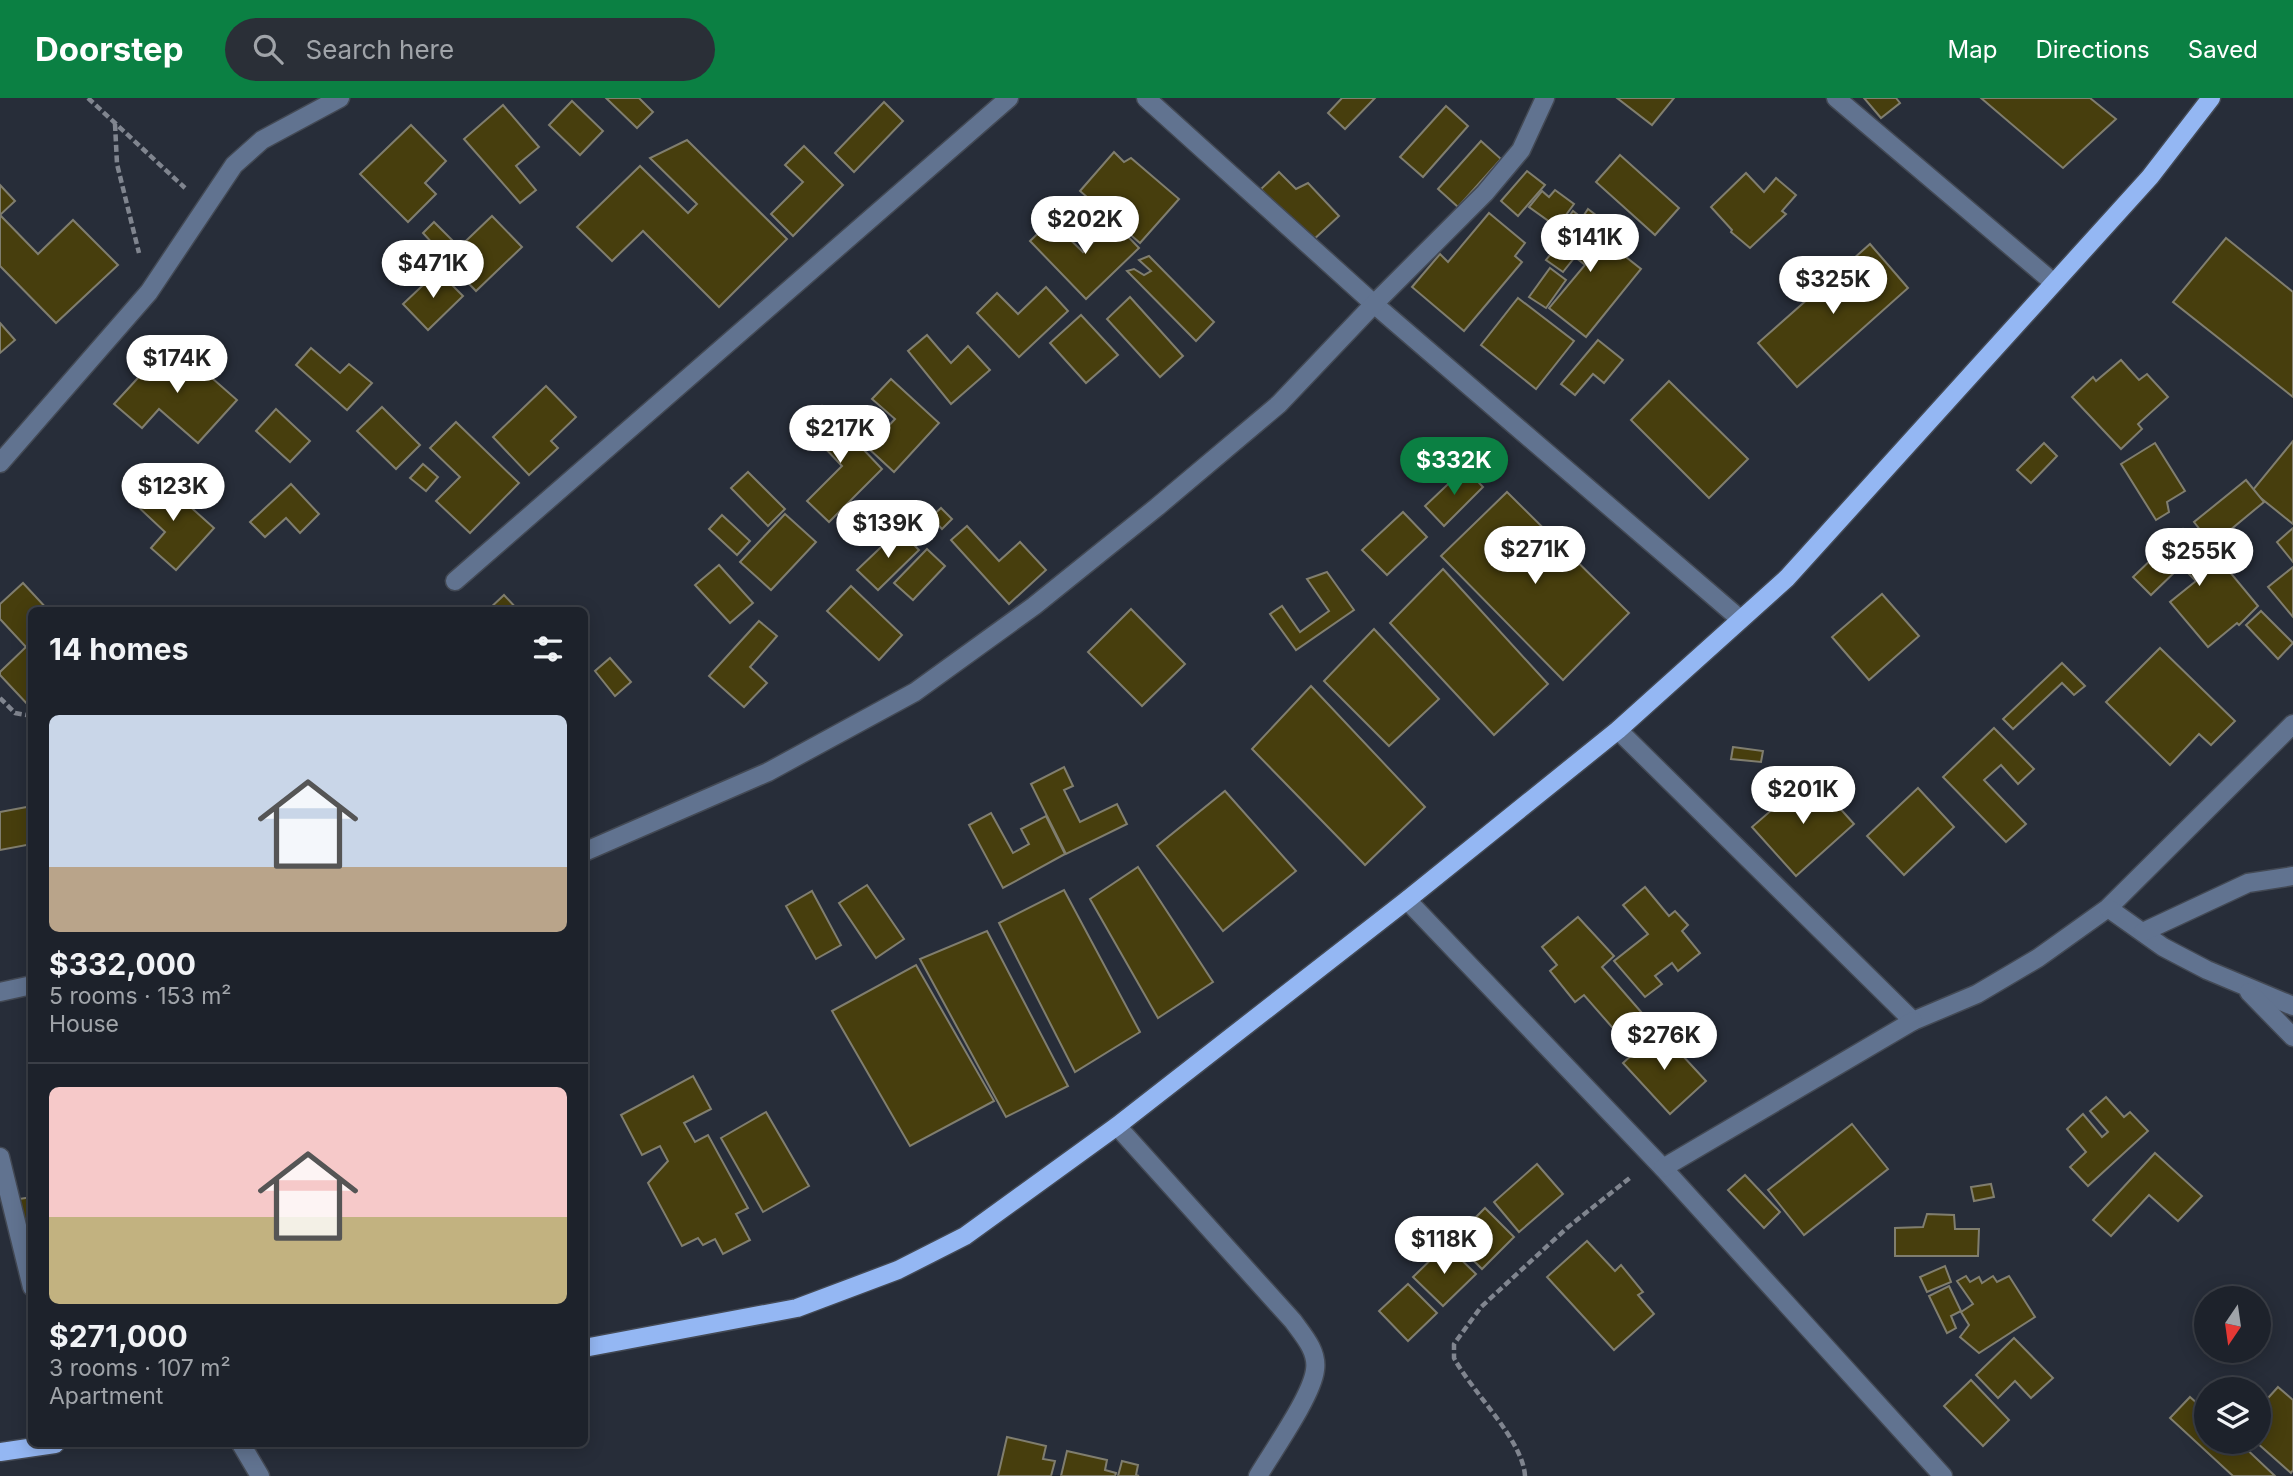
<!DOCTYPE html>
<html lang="en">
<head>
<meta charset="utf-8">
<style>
  :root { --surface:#1d222b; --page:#2a2f37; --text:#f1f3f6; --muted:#a0a4a9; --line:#3b3f47; --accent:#0b8043 }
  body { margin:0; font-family:Inter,sans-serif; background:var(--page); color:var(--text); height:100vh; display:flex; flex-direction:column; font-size:26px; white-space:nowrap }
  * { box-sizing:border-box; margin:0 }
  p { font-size:23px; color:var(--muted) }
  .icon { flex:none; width:38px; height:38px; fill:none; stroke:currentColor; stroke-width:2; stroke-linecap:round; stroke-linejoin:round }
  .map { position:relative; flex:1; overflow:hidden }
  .details { position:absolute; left:28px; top:509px; width:560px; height:840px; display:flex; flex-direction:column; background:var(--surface); border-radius:10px; box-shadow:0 4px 18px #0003,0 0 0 2px var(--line) }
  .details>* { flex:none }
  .needle { width:46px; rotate:193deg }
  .controls { position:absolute; left:2194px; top:1188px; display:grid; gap:14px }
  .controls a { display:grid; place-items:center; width:77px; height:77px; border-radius:50%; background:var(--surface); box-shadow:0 4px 18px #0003,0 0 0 2px var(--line); font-size:35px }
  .price { position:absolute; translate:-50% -60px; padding:0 16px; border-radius:24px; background:#fff; color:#222; font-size:23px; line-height:46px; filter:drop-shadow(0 2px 4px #0008) }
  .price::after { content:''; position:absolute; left:50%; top:42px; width:21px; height:16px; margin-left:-10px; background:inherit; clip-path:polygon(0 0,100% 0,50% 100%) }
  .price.on { background:var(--accent); color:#fff }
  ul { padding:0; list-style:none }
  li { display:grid; align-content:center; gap:14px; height:371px; padding:0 21px }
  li+li { border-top:2px solid var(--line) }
  li span { display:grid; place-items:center; height:217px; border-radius:10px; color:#555 }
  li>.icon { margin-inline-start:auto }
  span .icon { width:126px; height:126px; fill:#fffc; stroke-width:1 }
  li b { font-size:30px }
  h2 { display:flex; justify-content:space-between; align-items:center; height:84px; padding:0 21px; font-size:30px }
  header { display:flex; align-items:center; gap:42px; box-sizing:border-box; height:98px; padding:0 35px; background:var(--accent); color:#fff }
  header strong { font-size:33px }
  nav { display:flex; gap:38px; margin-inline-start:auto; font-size:24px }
  .search { width:490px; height:63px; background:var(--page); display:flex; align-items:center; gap:18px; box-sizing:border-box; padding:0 24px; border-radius:38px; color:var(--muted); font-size:26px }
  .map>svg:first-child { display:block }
  .building { fill:#473e0d; stroke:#807e6f; stroke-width:2 }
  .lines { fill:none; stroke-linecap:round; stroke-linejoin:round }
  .minor-casing { stroke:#434954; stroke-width:21 }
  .major-casing { stroke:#434954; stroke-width:21 }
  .path { stroke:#80858f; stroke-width:4.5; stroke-dasharray:7 3.5; stroke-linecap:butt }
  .minor { stroke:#617390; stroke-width:18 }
  .major { stroke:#94b7f3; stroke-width:18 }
</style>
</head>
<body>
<header>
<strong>Doorstep</strong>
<div class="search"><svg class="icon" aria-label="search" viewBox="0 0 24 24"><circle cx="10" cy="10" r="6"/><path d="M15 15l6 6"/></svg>Search here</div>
<nav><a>Map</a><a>Directions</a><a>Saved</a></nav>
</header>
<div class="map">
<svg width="2293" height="1378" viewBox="0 0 2293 1378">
  <rect width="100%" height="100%" fill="#272d39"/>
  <g class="building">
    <path d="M606,0H639L653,14L637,30Z"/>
    <path d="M1342,0H1375L1345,31L1328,15Z"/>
    <path d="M1617,0H1674L1652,27Z"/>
    <path d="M1864,0H1896L1900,5L1881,20Z"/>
    <path d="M1981,0H2090L2116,21L2063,70Z"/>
    <path d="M572,3L603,33L580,57L549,27Z"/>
    <path d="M884,4L903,23L854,74L835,55Z"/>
    <path d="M503,7L539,49L516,68L536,92L520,105L464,41Z"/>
    <path d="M1446,8L1468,28L1423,79L1400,59Z"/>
    <path d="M411,27L446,63L425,85L436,96L408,124L360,76Z"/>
    <path d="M687,42L787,141L719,209L643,133L612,163L577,129L640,68L688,115L697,106L650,60Z"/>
    <path d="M1481,43L1501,61L1458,109L1438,91Z"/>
    <path d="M804,48L843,87L793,138L771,116L803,84L785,67Z"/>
    <path d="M1114,54L1124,64L1131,60L1179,101L1140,145L1080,93Z"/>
    <path d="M1620,57L1679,110L1655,137L1596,84Z"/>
    <path d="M1527,73L1545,87L1518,118L1501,103Z"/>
    <path d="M1279,74L1296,91L1308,85L1339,118L1311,144L1261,91Z"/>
    <path d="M1746,75L1764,94L1776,80L1796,97L1782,113L1786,116L1750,150L1731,134L1732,132L1711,109Z"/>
    <path d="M0,87L15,103L0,117Z"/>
    <path d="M1555,92L1574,106L1557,129L1529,109L1542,93L1549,99Z"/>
    <path d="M1588,111L1601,121L1592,132L1641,171L1586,239L1549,210L1585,167L1575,159L1563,174L1546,162L1570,132L1563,127L1573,113L1582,120Z"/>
    <path d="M1489,115L1525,145L1515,158L1522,164L1464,233L1412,189L1440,156L1448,164Z"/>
    <path d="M0,117L38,156L73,122L118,167L56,225L0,168Z"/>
    <path d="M492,118L522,149L476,193L446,162Z"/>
    <path d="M1051,123L1083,154L1114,124L1139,150L1086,201L1030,143Z"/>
    <path d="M434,124L456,146L444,158L423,135Z"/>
    <path d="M2226,140L2293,194V299L2173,204Z"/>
    <path d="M1870,146L1908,190L1797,289L1758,245Z"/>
    <path d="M1149,158L1214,224L1196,243L1127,173L1134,171L1144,177L1151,173L1139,162Z"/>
    <path d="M1550,170L1566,182L1546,210L1529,199Z"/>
    <path d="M438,173L463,198L428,232L403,206Z"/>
    <path d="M1046,189L1068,213L1019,259L977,215L997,195L1018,216Z"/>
    <path d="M1130,199L1183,258L1160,279L1107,221Z"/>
    <path d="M1518,200L1574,243L1536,291L1481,247Z"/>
    <path d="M1081,217L1118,257L1086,285L1050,245Z"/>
    <path d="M0,225L15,242L0,255Z"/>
    <path d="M927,237L951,265L968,248L990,272L951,306L908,253Z"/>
    <path d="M1598,242L1623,262L1604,285L1593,276L1575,297L1561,286Z"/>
    <path d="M171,244L237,302L198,345L159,311L142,330L114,306Z"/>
    <path d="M311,250L340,275L349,266L372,285L347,312L296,267Z"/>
    <path d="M2121,262L2139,282L2147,276L2168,299L2138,326L2142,331L2121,351L2072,299L2093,279L2096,283Z"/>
    <path d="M891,281L939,325L894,374L868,350L895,321L872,301Z"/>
    <path d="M1669,283L1748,361L1709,400L1631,322Z"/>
    <path d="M546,288L576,319L551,343L558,350L529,377L493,339Z"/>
    <path d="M822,308L882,371L829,424L807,403L842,368L802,326Z"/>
    <path d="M382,309L420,347L396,371L357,333Z"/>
    <path d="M276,311L310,343L290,364L256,333Z"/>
    <path d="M456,324L519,385L470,435L436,403L460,379L430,350Z"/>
    <path d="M2293,343V426L2252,393Z"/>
    <path d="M2044,345L2057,358L2031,385L2017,372Z"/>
    <path d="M2155,345L2185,393L2167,404L2169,414L2156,422L2121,366Z"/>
    <path d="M423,366L438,379L426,393L410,380Z"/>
    <path d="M1465,370L1483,389L1444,428L1425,408Z"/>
    <path d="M748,374L785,411L768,428L731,390Z"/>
    <path d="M157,379L214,430L176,472L151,450L165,434L133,404Z"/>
    <path d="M2246,382L2264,404L2212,447L2194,424Z"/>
    <path d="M291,386L319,416L300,435L286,420L265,439L250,424Z"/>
    <path d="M1507,394L1629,515L1563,582L1441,458Z"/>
    <path d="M941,410L952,421L942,431L931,419Z"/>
    <path d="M1403,414L1427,439L1387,477L1362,452Z"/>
    <path d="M785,416L816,444L771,492L740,464Z"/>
    <path d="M722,417L750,443L737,457L709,431Z"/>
    <path d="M967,428L999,463L1020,444L1046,472L1009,506L951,442Z"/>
    <path d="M2293,430V464L2277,444Z"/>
    <path d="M2183,431L2217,466L2220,462L2258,508L2239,527L2237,525L2208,549L2170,504L2196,483L2181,468L2151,497L2133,479Z"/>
    <path d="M899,432L919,452L878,492L857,472Z"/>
    <path d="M927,451L945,468L913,502L894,485Z"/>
    <path d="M719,467L753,505L730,525L695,487Z"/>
    <path d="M2293,469V519L2268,489Z"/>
    <path d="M1443,471L1548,586L1494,637L1390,525Z"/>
    <path d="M1327,474L1354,512L1296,552L1270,516L1282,508L1300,534L1329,513L1307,481Z"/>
    <path d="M23,485L49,513H32V607L30,609L0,577V574L26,549L0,521V506Z"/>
    <path d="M851,488L902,537L879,562L827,513Z"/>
    <path d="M1882,496L1919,538L1869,582L1832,539Z"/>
    <path d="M504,497L519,513H487Z"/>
    <path d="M1131,511L1185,566L1142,608L1088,554Z"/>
    <path d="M2261,513L2293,545L2278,561L2246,527Z"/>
    <path d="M759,523L777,538L750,569L767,585L744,609L709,578Z"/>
    <path d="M1374,531L1439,601L1389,648L1324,583Z"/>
    <path d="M2160,550L2235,623L2211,647L2199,636L2170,667L2106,604Z"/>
    <path d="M610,560L631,584L615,598L595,573Z"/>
    <path d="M2062,565L2085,588L2074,597L2062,585L2013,631L2003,621Z"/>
    <path d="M1311,588L1425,709L1365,767L1252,651Z"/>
    <path d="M1994,630L2034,671L2018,686L2001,667L1984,682L2026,726L2006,744L1943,679Z"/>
    <path d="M1733,649L1763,653L1761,664L1731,661Z"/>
    <path d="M1064,669L1073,688L1064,692L1080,724L1117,706L1127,726L1066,756L1031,686Z"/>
    <path d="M1811,678L1854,726L1796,778L1752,729Z"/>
    <path d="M1918,690L1954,729L1904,777L1867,738Z"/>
    <path d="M1225,693L1296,773L1223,833L1157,748Z"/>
    <path d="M32,708V746L0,752V714Z"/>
    <path d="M991,715L1013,755L1029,746L1021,731L1046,718L1065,756L1003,790L969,727Z"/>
    <path d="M1138,769L1213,884L1158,920L1090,801Z"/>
    <path d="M867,787L904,841L876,860L839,805Z"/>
    <path d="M1645,789L1669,818L1675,813L1688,827L1682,833L1700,855L1678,873L1672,865L1655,878L1662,886L1645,899L1614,863L1648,836L1623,807Z"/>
    <path d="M1064,792L1140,934L1075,974L999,825Z"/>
    <path d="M812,793L841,847L816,861L786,808Z"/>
    <path d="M1578,819L1614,858L1602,869L1642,915L1618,936L1584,897L1575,904L1550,873L1557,867L1542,849Z"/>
    <path d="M987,833L1068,988L1006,1019L920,861Z"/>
    <path d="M916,867L994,1003L910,1048L832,913Z"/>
    <path d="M1659,932L1706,983L1670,1016L1623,965Z"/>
    <path d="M693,978L711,1011L684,1025L695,1044L708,1037L748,1110L736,1116L750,1142L723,1156L715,1141L703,1147L698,1140L682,1148L648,1085L668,1063L660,1048L642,1057L621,1017Z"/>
    <path d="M2106,999L2124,1019L2130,1014L2148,1033L2088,1088L2070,1069L2086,1054L2067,1031L2083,1016L2102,1039L2108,1034L2090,1013Z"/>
    <path d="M766,1014L809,1088L763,1114L721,1040Z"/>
    <path d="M1852,1026L1888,1071L1804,1137L1768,1092Z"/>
    <path d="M2155,1055L2202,1098L2178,1123L2149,1097L2111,1138L2093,1122Z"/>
    <path d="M1537,1066L1563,1096L1519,1134L1494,1104Z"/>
    <path d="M1745,1077L1780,1114L1764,1130L1728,1092Z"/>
    <path d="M1991,1086L1994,1099L1974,1103L1971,1089Z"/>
    <path d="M32,1099V1121L23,1122L19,1101Z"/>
    <path d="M1485,1110L1514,1139L1482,1171L1453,1142Z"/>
    <path d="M1927,1116L1954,1117L1955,1131H1979L1978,1158H1895V1130L1923,1129Z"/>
    <path d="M1587,1143L1615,1173L1621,1167L1643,1194L1638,1197L1654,1216L1614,1252L1547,1179Z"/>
    <path d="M1446,1147L1476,1176L1443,1208L1413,1179Z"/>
    <path d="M1945,1168L1951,1184L1927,1194L1920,1179Z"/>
    <path d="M1966,1178L1970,1184L1979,1179L1982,1185L1993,1178L1997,1184L2009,1178L2035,1219L1979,1255L1960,1239L1969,1227L1961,1214L1973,1206L1957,1183Z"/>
    <path d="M1408,1186L1437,1215L1408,1243L1379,1213Z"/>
    <path d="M1949,1188L1961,1213L1951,1218L1956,1230L1947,1235L1929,1198Z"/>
    <path d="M2014,1240L2053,1280L2031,1300L2015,1283L1998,1300L1976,1277Z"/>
    <path d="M1971,1282L2009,1322L1983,1348L1944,1308Z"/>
    <path d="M2278,1289L2293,1302V1372L2291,1375L2256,1344H2259V1310Z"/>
    <path d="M2190,1299L2207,1314V1344H2239L2275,1378H2233L2170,1320Z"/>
    <path d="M1007,1339L1046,1348L1043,1361L1055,1363L1051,1378H998Z"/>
    <path d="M1067,1353L1107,1362L1105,1372L1116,1375L1115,1378H1061Z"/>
    <path d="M1122,1363L1138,1367L1136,1377L1139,1378H1118Z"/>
  </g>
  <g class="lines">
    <g class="minor-casing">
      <g id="minor">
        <path d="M1146,0L1374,206L1740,521"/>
        <path d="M1836,0L2054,185"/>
        <path d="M0,365L149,194L234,67L262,42L340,0"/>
        <path d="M455,483L1009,0"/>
        <path d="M1618,632L1913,923L1977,896L2038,860L2108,810L2293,626"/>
        <path d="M584,754L768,674L915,594L1034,508L1157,409L1279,306L1374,206L1485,95L1521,52L1545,0"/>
        <path d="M1407,802L1663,1070L1943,1378"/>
        <path d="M2108,810L2163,849L2207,872L2293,908"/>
        <path d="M2143,834L2248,785L2293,778"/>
        <path d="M0,894L32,887"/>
        <path d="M2249,894L2293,939"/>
        <path d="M1117,1028L1293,1223C1303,1237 1318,1253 1315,1272C1312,1298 1272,1354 1258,1378"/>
        <path d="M0,1059L32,1189"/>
        <path d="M1663,1070L1913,923"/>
        <path d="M241,1346L260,1378"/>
      </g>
    </g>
    <g class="major-casing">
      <g id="major">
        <path d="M584,1250L797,1210L898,1172L965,1138L1117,1028L1407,802L1618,632L1787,480L2150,79L2211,0"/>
        <path d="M0,1354L55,1346"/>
      </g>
    </g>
    <g class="path">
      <path d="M88,0L185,90"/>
      <path d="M115,26L117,66L139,155"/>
      <path d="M0,600L15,615L32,618"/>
      <path d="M1525,1378C1523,1342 1472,1294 1454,1260V1246L1481,1209L1568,1129L1631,1079"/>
    </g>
    <use href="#minor" class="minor"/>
    <use href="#major" class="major"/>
  </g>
</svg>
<div class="controls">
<a><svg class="needle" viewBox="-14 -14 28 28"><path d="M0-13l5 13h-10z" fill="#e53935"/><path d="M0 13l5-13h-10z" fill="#a0a4a9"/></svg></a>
<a><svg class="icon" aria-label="layers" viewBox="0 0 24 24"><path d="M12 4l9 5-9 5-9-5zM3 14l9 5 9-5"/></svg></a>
</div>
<b class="price" style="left:1085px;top:158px">$202K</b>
<b class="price" style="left:1590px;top:176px">$141K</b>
<b class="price" style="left:433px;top:202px">$471K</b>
<b class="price" style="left:1833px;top:218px">$325K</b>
<b class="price" style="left:177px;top:297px">$174K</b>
<b class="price" style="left:840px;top:367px">$217K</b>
<b class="price on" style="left:1454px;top:399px">$332K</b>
<b class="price" style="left:173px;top:425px">$123K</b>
<b class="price" style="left:888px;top:462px">$139K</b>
<b class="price" style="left:1535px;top:488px">$271K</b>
<b class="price" style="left:2199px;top:490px">$255K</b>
<b class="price" style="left:1803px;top:728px">$201K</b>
<b class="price" style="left:1664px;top:974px">$276K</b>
<b class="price" style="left:1444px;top:1178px">$118K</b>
<section class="details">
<h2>14 homes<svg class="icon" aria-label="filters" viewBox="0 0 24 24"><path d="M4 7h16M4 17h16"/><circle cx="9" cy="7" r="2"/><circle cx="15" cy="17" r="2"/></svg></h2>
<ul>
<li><span style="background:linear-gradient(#c9d6e8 70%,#b9a48a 0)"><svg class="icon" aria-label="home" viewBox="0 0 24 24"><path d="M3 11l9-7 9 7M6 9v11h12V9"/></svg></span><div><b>$332,000</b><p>5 rooms · 153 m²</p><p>House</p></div></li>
<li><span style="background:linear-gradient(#f6c9c9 60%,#c2b280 0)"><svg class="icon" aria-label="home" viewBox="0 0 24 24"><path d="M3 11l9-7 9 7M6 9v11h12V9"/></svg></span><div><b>$271,000</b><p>3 rooms · 107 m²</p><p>Apartment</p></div></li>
</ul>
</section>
</div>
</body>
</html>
